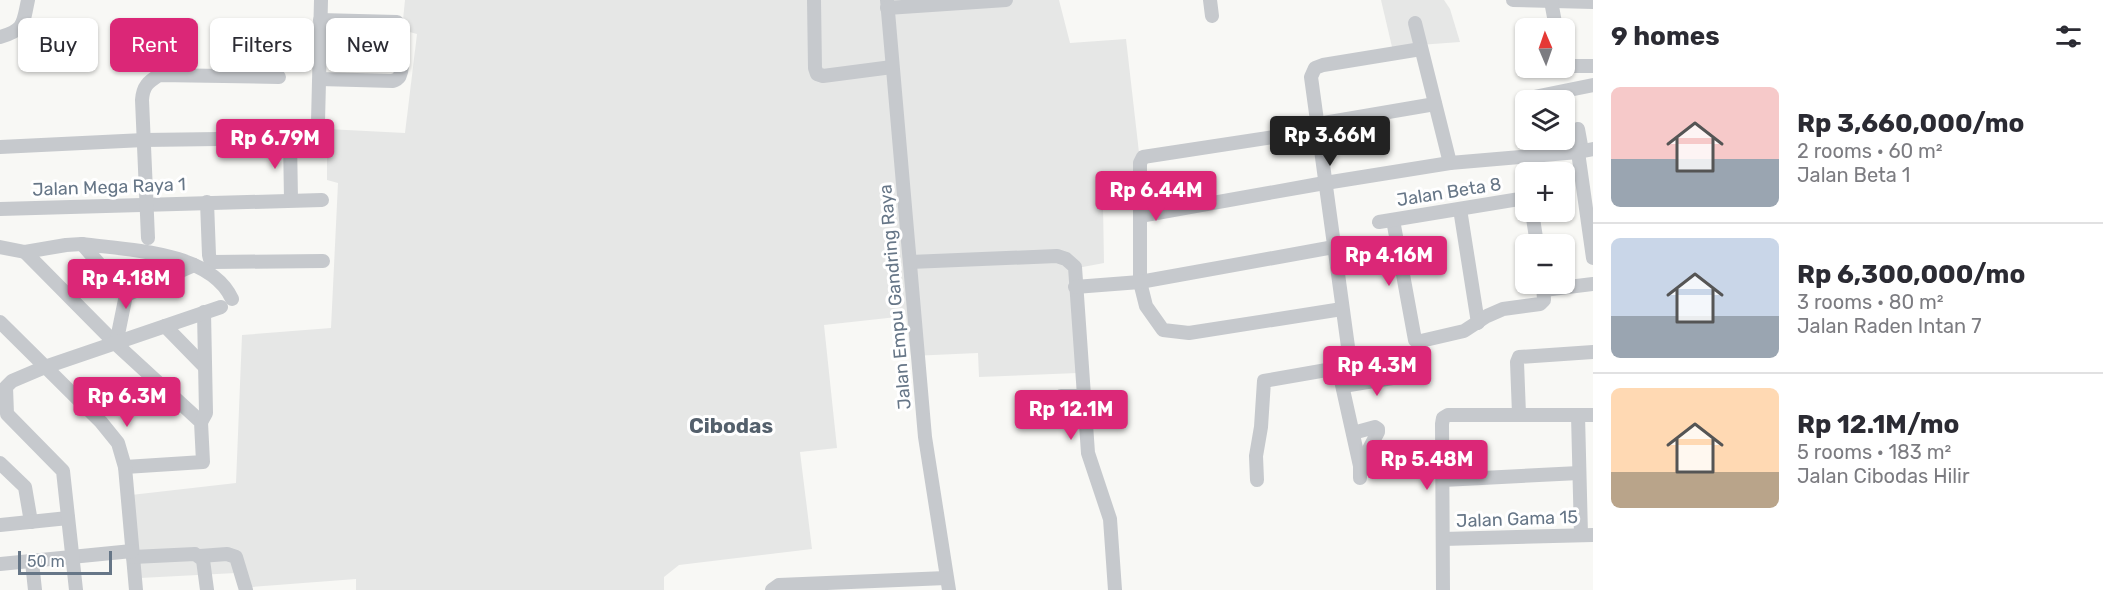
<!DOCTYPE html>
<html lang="en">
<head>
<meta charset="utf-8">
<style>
  :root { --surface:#fff; --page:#f7f7f7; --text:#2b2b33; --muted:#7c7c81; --line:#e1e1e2; --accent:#db2777 }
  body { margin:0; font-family:Rubik,sans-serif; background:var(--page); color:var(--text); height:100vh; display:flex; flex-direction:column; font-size:22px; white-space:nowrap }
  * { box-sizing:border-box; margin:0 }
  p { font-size:20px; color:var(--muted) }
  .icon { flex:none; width:33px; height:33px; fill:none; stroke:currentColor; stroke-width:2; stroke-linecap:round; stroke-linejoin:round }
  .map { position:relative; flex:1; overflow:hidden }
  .side { display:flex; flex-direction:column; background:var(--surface); width:510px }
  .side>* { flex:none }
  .hud { position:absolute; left:18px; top:18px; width:570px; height:54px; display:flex; gap:12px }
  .needle { width:39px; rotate:358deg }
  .fabs { position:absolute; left:1515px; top:18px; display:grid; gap:12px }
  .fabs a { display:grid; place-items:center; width:60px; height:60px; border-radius:9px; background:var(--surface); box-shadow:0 2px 4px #0004; font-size:30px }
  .scale { position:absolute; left:18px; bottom:15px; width:94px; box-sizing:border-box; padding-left:6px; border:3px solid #667687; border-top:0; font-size:16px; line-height:21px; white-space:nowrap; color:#667687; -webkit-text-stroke:4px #fff; paint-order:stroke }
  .price { position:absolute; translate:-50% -51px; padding:0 14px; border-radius:6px; background:var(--accent); color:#fff; font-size:20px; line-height:39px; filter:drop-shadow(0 2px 3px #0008) }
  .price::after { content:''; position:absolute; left:50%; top:36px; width:18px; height:14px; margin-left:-9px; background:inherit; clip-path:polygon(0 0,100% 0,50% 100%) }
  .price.selected { background:#222; color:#fff }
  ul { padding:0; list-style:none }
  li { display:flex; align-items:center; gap:18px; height:150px; padding:0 18px }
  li+li { border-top:2px solid var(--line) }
  li span { display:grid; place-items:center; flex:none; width:168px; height:120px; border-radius:9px; color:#555 }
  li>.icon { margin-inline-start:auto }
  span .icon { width:72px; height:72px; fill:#fffc; stroke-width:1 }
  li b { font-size:26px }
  h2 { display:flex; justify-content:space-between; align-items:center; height:72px; padding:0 18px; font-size:26px }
  .tag { padding:0 21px; border-radius:9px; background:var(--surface); box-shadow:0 2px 4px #0004; font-size:21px; line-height:54px }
  .tag.selected { background:var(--accent); color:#fff }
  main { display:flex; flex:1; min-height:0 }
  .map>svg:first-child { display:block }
  .built { fill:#e6e7e6 }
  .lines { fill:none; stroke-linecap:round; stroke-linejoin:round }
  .minor { stroke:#c6c9cd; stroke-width:14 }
  .labels { text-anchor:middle; stroke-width:6; stroke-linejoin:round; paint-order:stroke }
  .street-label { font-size:18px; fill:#667687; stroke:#fff }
  .quarter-label { font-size:21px; font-weight:bold; fill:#54606c; stroke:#fff }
</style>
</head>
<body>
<main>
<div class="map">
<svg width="1593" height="590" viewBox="0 0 1593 590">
  <rect width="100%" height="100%" fill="#f8f8f5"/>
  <g class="built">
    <path d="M405,0H1059L1070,43L1126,39L1145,205H1103L1104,263L1072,269L1078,373L979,377L978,353L911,356L906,316L824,325L837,448L800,452L812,549L679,565L664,577V590H356V579L239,588L236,573L140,578L131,495L236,483L242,335L331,328L338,183L327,180V129L405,133L417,34L402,30Z"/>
    <path d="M1381,0H1444L1450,9L1460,42L1392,47Z"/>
  </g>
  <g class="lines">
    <g class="minor">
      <path d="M814,0L815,68L817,74L823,76L892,67"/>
      <path d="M887,0L925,437L949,590"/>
      <path d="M1210,0L1212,16"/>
      <path d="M1513,0L1593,2"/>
      <path d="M1551,1L1556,28"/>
      <path d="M887,8L1006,0"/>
      <path d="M1415,23L1450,163"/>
      <path d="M155,29L159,75"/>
      <path d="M0,37C25,30 23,23 28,0"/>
      <path d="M1564,66H1593"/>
      <path d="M320,79L393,81C397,79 399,79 400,75C404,66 403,29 397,22L320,20"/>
      <path d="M1529,98L1593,85"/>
      <path d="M1318,124L1435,104"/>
      <path d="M1578,129L1582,151"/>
      <path d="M1319,130L1143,157L1140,163V282L1146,306L1163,330L1189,333L1342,309"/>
      <path d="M290,139L291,200"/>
      <path d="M0,147L144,140L305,138L314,130L318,122L321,0"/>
      <path d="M1578,152L1593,258"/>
      <path d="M1525,156L1526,172"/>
      <path d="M207,202L209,255L210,259L213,262L323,261"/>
      <path d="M0,209L322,200"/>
      <path d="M1460,209L1478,323"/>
      <path d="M1532,212L1537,244"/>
      <path d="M1140,216L1319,184L1450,163L1578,152L1593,149"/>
      <path d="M1393,220L1415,340L1421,341L1464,331L1487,316L1503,309L1540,304L1544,300L1543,284"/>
      <path d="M1379,222L1526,198"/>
      <path d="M148,238L142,100C143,86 148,82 159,75L279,77"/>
      <path d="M82,244L126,295L194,265"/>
      <path d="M0,247L25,252L66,245L82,244C128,250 210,251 232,299"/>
      <path d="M25,252L116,344L201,422L203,462L125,467"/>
      <path d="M910,262L1057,256L1066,259L1075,267L1088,453L1110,519L1115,590"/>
      <path d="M1075,287L1140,282L1334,247"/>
      <path d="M1544,290L1593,284"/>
      <path d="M0,322L101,422L118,443L125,467L136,590"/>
      <path d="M165,326L204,366"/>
      <path d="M116,344L126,295"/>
      <path d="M1343,386L1405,376"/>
      <path d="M1061,396H1084"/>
      <path d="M1519,414L1517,362L1519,357L1593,352"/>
      <path d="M1578,415L1581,535"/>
      <path d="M201,422L206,413L204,312"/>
      <path d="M1353,433L1375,427L1378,429V432L1360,466"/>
      <path d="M0,463L25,487L31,522"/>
      <path d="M1360,478V466L1336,358L1349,354L1311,77L1315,68L1323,65L1421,49"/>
      <path d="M1257,480L1256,456L1261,427L1264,381L1338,368"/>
      <path d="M1443,480L1579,473"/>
      <path d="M0,525L68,518"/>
      <path d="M1443,539L1593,535"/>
      <path d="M200,556L227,554L236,557L246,590"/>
      <path d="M133,557L195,554L203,560L207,590"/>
      <path d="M32,562L35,590"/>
      <path d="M0,564L132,551"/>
      <path d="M76,590L63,471L7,414L6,387L12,381L45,367L221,307"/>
      <path d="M772,590L779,585L946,578"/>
      <path d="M1443,590L1442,424L1443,418L1448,415H1593"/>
    </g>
  </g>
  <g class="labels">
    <g class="street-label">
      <text transform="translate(109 187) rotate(-2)" y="6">Jalan Mega Raya 1</text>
      <text transform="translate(1449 192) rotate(-9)" y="6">Jalan Beta 8</text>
      <text transform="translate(895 297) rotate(-95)" y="6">Jalan Empu Gandring Raya</text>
      <text transform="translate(1517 519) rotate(-2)" y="6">Jalan Gama 15</text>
    </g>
    <g class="quarter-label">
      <text x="731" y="433">Cibodas</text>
    </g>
  </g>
</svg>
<div class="fabs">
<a><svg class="needle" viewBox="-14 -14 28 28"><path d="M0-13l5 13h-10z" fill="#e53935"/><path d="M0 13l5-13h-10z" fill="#7c7c81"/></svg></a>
<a><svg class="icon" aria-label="layers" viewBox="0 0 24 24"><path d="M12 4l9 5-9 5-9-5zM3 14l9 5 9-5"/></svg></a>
<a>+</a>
<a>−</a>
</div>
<div class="scale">50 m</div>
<b class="price selected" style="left:1330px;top:167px">Rp 3.66M</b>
<b class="price" style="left:275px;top:170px">Rp 6.79M</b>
<b class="price" style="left:1156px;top:222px">Rp 6.44M</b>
<b class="price" style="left:1389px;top:287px">Rp 4.16M</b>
<b class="price" style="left:126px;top:310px">Rp 4.18M</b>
<b class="price" style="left:1377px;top:397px">Rp 4.3M</b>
<b class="price" style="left:127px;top:428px">Rp 6.3M</b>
<b class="price" style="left:1071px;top:441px">Rp 12.1M</b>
<b class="price" style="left:1427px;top:491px">Rp 5.48M</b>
<div class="hud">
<a class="tag">Buy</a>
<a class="tag selected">Rent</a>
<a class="tag">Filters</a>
<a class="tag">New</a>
</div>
</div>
<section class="side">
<h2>9 homes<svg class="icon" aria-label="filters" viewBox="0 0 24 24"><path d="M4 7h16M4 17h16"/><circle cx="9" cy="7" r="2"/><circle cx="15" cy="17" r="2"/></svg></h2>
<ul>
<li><span style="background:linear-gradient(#f6c9c9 60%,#9aa5b1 0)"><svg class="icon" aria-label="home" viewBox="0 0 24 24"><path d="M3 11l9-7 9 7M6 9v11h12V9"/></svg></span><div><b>Rp 3,660,000/mo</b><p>2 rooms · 60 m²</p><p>Jalan Beta 1</p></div></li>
<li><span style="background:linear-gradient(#c9d6e8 65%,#9aa5b1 0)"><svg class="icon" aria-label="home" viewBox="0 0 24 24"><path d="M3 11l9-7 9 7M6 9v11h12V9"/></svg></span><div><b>Rp 6,300,000/mo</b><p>3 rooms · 80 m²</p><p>Jalan Raden Intan 7</p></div></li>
<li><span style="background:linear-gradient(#ffd9b3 70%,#b9a48a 0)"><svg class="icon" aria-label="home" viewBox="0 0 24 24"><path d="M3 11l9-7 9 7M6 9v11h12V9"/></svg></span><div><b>Rp 12.1M/mo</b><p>5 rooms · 183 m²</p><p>Jalan Cibodas Hilir</p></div></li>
</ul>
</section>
</main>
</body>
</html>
